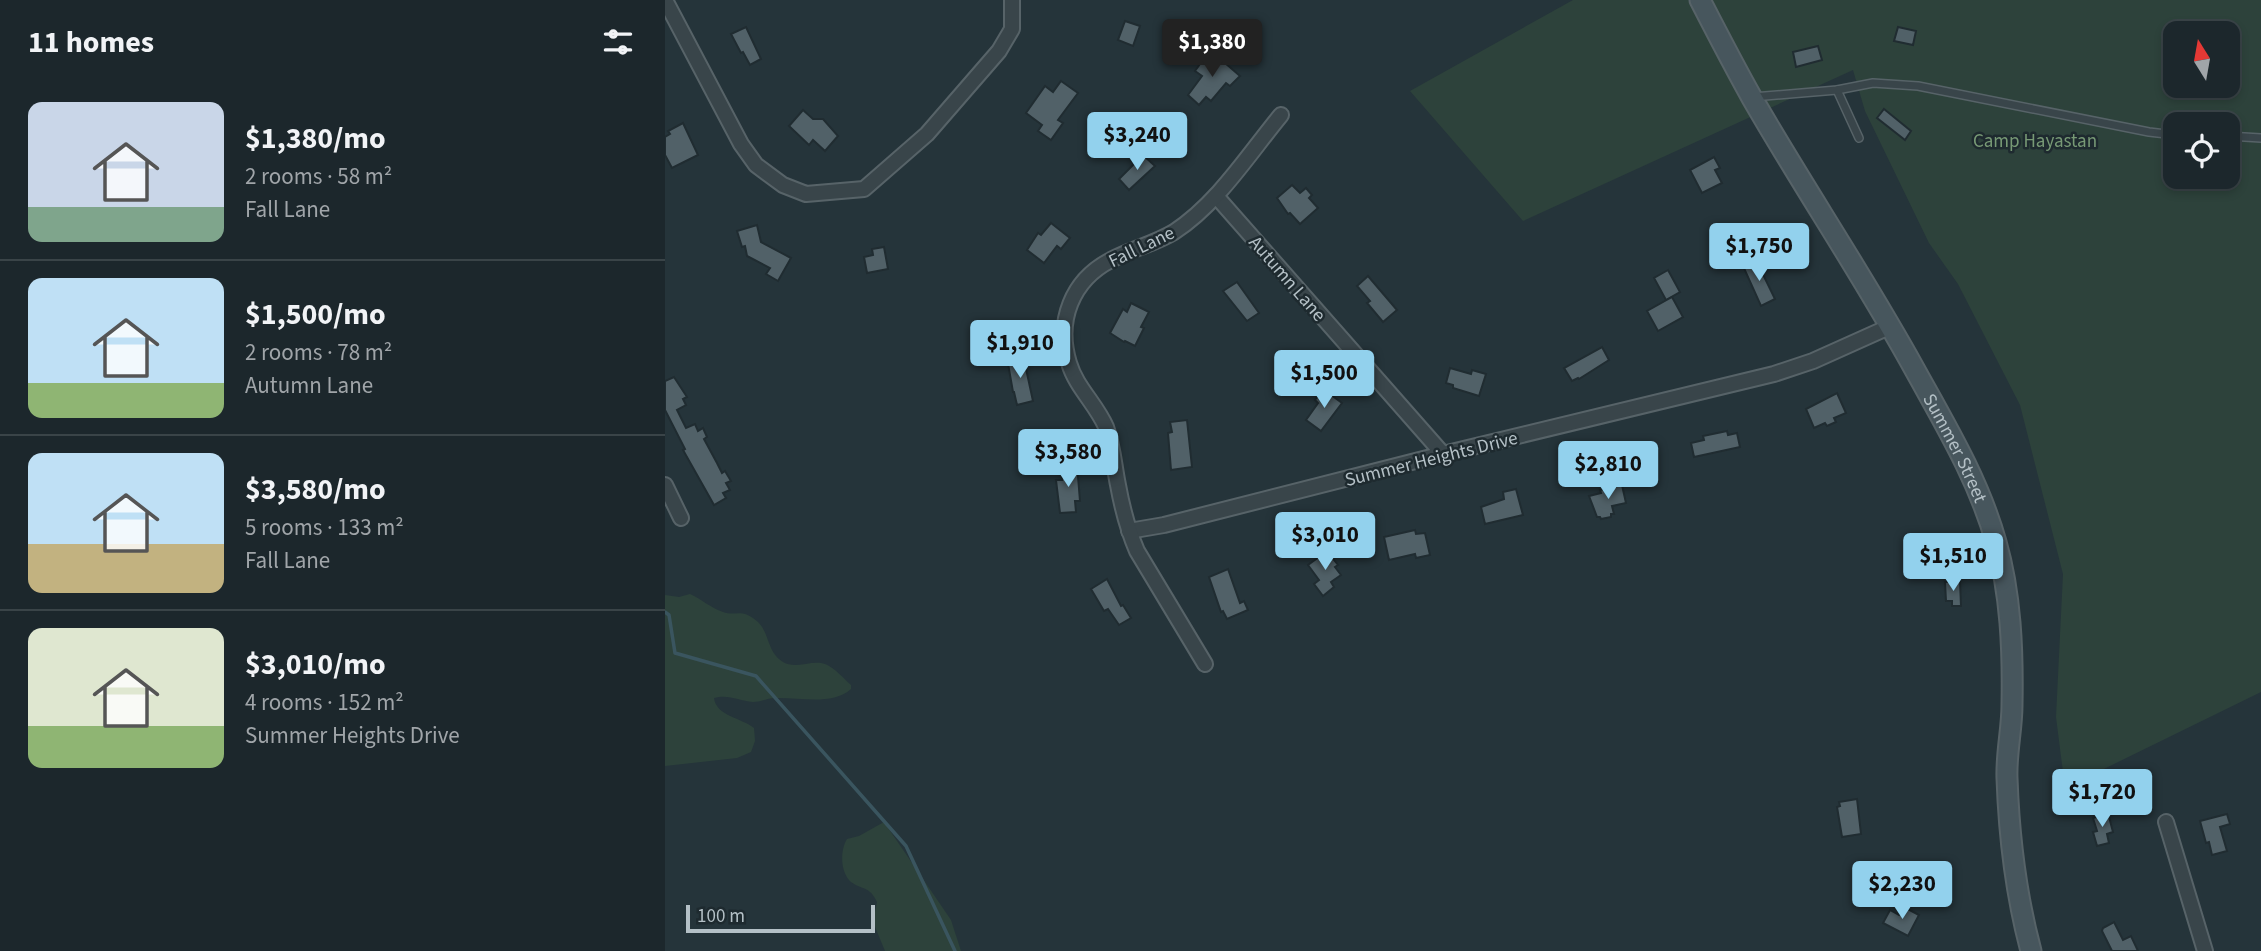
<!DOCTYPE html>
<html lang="en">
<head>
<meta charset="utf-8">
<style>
  :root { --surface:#1c272c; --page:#252f34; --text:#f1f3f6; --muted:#a0a5a9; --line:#3a4448; --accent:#92d1ed }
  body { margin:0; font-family:"Source Sans 3",sans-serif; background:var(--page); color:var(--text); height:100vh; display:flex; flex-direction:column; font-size:26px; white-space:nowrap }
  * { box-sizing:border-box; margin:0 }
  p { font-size:23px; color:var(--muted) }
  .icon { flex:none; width:38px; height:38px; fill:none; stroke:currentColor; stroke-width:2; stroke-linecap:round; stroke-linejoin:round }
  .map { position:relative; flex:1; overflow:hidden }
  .details { display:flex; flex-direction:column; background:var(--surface); width:665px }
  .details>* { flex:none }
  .needle { width:46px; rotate:349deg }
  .controls { position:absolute; left:1498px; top:21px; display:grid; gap:14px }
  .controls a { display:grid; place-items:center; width:77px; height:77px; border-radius:14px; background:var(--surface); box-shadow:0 4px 10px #0003,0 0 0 2px var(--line); font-size:35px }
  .scale { position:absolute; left:21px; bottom:18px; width:189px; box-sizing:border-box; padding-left:7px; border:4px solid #b4c0c6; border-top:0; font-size:19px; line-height:24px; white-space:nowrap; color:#b4c0c6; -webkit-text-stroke:5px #1e2a2f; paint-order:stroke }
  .price { position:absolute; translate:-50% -60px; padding:0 16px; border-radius:7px; background:var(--accent); color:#111; font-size:23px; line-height:46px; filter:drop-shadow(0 2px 4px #0008) }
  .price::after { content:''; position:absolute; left:50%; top:42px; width:21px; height:16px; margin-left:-10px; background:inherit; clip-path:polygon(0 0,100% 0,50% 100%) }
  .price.selected { background:#222; color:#fff }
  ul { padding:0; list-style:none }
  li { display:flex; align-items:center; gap:21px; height:175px; padding:0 28px }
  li+li { border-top:2px solid var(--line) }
  li span { display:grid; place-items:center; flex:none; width:196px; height:140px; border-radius:14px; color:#555 }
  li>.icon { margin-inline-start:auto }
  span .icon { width:84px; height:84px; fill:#fffc; stroke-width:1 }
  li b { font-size:30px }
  h2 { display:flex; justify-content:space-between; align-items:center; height:84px; padding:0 28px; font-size:30px }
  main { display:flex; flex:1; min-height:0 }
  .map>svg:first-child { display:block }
  .green { fill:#2d423b; fill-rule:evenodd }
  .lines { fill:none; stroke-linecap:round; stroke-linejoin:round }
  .stream { stroke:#3a555f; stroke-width:3.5 }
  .building { fill:#516168; stroke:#202c31; stroke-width:2 }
  .service-casing { stroke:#576368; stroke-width:10 }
  .minor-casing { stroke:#576368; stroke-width:18 }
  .secondary-casing { stroke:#576368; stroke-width:23 }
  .service { stroke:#39454a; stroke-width:7 }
  .minor { stroke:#39454a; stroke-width:14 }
  .secondary { stroke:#47565d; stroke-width:19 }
  .labels { text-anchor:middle; stroke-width:5; stroke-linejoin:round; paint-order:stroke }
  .park-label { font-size:19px; fill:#779975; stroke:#1e2a2f }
  .street-label { font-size:19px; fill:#b4c0c6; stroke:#1e2a2f }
</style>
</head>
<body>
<main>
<section class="details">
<h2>11 homes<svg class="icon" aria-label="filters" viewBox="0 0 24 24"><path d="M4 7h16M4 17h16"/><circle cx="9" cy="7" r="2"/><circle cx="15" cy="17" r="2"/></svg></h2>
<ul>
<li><span style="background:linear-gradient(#c9d6e8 75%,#7fa58c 0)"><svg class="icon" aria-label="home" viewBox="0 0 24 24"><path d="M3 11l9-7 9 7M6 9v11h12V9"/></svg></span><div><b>$1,380/mo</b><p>2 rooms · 58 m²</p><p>Fall Lane</p></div></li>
<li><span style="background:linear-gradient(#bfe0f5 75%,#8fb573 0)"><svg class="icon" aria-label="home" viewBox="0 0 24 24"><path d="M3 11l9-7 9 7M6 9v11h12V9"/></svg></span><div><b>$1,500/mo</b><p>2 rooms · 78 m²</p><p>Autumn Lane</p></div></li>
<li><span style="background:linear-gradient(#bfe0f5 65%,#c2b280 0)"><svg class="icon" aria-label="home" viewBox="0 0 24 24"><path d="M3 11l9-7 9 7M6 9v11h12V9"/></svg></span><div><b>$3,580/mo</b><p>5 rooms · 133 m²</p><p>Fall Lane</p></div></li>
<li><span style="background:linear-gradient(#dfe7d0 70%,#8fb573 0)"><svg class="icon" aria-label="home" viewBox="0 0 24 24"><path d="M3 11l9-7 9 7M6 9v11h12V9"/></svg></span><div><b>$3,010/mo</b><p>4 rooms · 152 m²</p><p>Summer Heights Drive</p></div></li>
</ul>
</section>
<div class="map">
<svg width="1596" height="951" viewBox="0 0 1596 951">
  <rect width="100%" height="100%" fill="#25343a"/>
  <g class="green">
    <path d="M908,0H1596V692L1400,788L1391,717L1398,574L1355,405L1293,284L1264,243L1200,111L1188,70L858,221L745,91ZM1510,33H1563V86H1510ZM1510,124H1563V177H1510Z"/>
    <path d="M25,594C36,599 46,608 58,612C71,617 76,607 93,622C105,634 102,652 118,662C131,670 147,659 160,664C170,668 178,678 186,685V689C167,706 134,697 110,698C103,698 95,702 88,702C74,701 64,694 49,698C51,716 77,718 89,728L90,741L86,752L72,758L0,766V595L14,597Z"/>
    <path d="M219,822L286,920L296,951H220L208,922L212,902C205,886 197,890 186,882C175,872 175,850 182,839L194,836Z"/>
  </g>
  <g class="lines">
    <path class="stream" d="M0,612L4,615L10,653L91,676L241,846L290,951"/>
  </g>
  <g class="building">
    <path d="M460,21L475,26L468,46L453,40Z"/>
    <path d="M81,27L96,59L85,65L78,52L76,53L66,34Z"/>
    <path d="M1233,27L1251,31L1248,45L1229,41Z"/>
    <path d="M1153,46L1157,60L1131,67L1128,52Z"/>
    <path d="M552,56L575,76L565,86L561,83L546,101L541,97L534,105L523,95L537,76L530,71L540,57L547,62Z"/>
    <path d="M396,81L413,93L393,120L398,123L386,140L373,131L377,125L361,113L380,86L388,92Z"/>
    <path d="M1219,109L1246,131L1240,140L1212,118Z"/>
    <path d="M138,110L148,119H158L173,136L160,151L148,140L144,145L124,126Z"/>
    <path d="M18,123L33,155L7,168L0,155V137L5,134L3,131Z"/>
    <path d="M478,155L490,166L464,190L454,179Z"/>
    <path d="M1049,157L1055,168L1050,170L1057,183L1037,193L1025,170Z"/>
    <path d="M627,185L635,193L641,188L647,195L644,198L653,208L635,224L625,213L623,214L612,198Z"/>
    <path d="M386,223L405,238L396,249L392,246L379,263L362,250L373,233L376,235Z"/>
    <path d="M92,225L96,242L126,258L113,281L101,274L105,268L82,256L80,246L77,247L72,231Z"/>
    <path d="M219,247L223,269L202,273L199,257L208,255L207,249Z"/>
    <path d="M1091,260L1110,299L1096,306L1078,266Z"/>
    <path d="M1003,270L1015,292L1001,300L989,278Z"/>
    <path d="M703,276L732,310L718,322L702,303L705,301L692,286Z"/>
    <path d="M572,282L594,313L582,321L558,291Z"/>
    <path d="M1007,297L1018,317L993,331L982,311Z"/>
    <path d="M466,303L484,312L476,327L479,328L470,346L460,341L459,342L445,333L458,309L462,312Z"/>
    <path d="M937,347L944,360L914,379L913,378L907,381L899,368Z"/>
    <path d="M356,355L358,365L360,364L368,401L352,405L349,392H348L342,358Z"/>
    <path d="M785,368L806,374L807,370L821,374L814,396L788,388V385L781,383Z"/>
    <path d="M9,377L22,397L18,399L21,405L12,410L21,428L30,424L33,431L38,428L42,437L39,439L52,463L57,473L60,471L66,481L61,483L65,490L58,493L61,498L49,505L18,450L20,449L0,410V381Z"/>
    <path d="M658,389L677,403L656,431L641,420L653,403L650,400Z"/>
    <path d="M1172,393L1181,413L1169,418L1171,422L1162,426L1160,423L1149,428L1141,409Z"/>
    <path d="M522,420L527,467L506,470L503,433L507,432L505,422Z"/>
    <path d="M1062,431L1063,435L1072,433L1075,447L1029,457L1026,443L1039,440L1038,436Z"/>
    <path d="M412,464L415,501H410L411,512L395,513L391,480H397L396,465Z"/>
    <path d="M957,485L961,503L947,506L949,514H946V517L936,519L935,517H932L924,496L936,493L935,490Z"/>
    <path d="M851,489L858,515L820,524L816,507L839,499L838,492Z"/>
    <path d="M750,530L751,534L760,533L765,555L751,558L750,554L724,560L719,537Z"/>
    <path d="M662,551L673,565L670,567L676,575L666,582L669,587L658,596L649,584L654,580L643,565Z"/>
    <path d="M563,569L575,603L579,601L583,610L562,619L558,611L556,612L544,577Z"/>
    <path d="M442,579L456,606L458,605L466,618L454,625L443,609L439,611L426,589Z"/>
    <path d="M1295,581L1296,606H1287V601H1281L1280,582Z"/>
    <path d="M1192,799L1196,834L1177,837L1172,807L1175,806L1174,802Z"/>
    <path d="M1443,813L1448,832L1442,834L1444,843L1432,846L1428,832L1432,831L1428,818Z"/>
    <path d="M1562,814L1565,824L1555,827L1562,851L1547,855L1544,842L1541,843L1535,821Z"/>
    <path d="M1239,907L1254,915L1243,936L1218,923L1225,910L1234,915Z"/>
    <path d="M1449,922L1458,940L1466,936L1473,951H1447L1437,931L1438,928Z"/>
  </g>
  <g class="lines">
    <g class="service-casing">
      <g id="service">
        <path d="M1172,90L1194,138"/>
        <path d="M1088,97L1172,90L1208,83L1253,86L1484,132L1510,135"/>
        <path d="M1563,136L1596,138"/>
      </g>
    </g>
    <g class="minor-casing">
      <g id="minor">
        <path d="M0,0L76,144L91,165L118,185L141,194L199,189L262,134L334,51L347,29V0"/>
        <path d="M551,196L778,454"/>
        <path d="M0,485L16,518"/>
        <path d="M464,531L499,525L778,454L1109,374L1148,361L1226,326"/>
        <path d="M540,664L472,551C463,530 457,507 453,485C449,466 448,446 441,427C431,404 411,387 404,363C391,321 407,280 446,260C466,249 489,244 509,232C553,203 583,155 616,115"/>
        <path d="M1501,822L1540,951"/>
      </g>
    </g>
    <g class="secondary-casing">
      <g id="secondary">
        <path id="s1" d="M1035,0C1052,33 1069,66 1087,98C1140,190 1199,277 1250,370C1281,426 1314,481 1331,542C1346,594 1348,651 1347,705C1347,729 1341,754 1342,778C1344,836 1351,895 1366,951"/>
      </g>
    </g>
    <use href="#service" class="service"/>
    <use href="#minor" class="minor"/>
    <use href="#secondary" class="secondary"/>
  </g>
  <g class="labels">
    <g class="park-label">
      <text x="1370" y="147">Camp Hayastan</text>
    </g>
    <g class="street-label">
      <text transform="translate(476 246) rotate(-26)" y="7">Fall Lane</text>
      <text transform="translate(623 278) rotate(49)" y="7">Autumn Lane</text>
      <text dy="7" stroke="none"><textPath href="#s1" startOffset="516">Summer Street</textPath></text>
      <text transform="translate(766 458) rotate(-14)" y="7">Summer Heights Drive</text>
    </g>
  </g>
</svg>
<div class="controls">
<a><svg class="needle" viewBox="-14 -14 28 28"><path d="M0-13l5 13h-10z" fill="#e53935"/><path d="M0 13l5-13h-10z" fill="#a0a5a9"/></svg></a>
<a><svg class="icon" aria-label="locate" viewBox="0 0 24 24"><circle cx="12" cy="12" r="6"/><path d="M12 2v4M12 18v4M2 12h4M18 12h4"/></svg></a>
</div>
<div class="scale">100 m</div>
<b class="price selected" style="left:547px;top:79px">$1,380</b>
<b class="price" style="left:472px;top:172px">$3,240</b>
<b class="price" style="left:1094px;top:283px">$1,750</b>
<b class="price" style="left:355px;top:380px">$1,910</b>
<b class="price" style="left:659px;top:410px">$1,500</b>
<b class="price" style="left:403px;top:489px">$3,580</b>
<b class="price" style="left:943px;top:501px">$2,810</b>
<b class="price" style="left:660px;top:572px">$3,010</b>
<b class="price" style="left:1288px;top:593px">$1,510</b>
<b class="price" style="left:1437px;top:829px">$1,720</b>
<b class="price" style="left:1237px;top:921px">$2,230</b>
</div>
</main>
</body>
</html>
